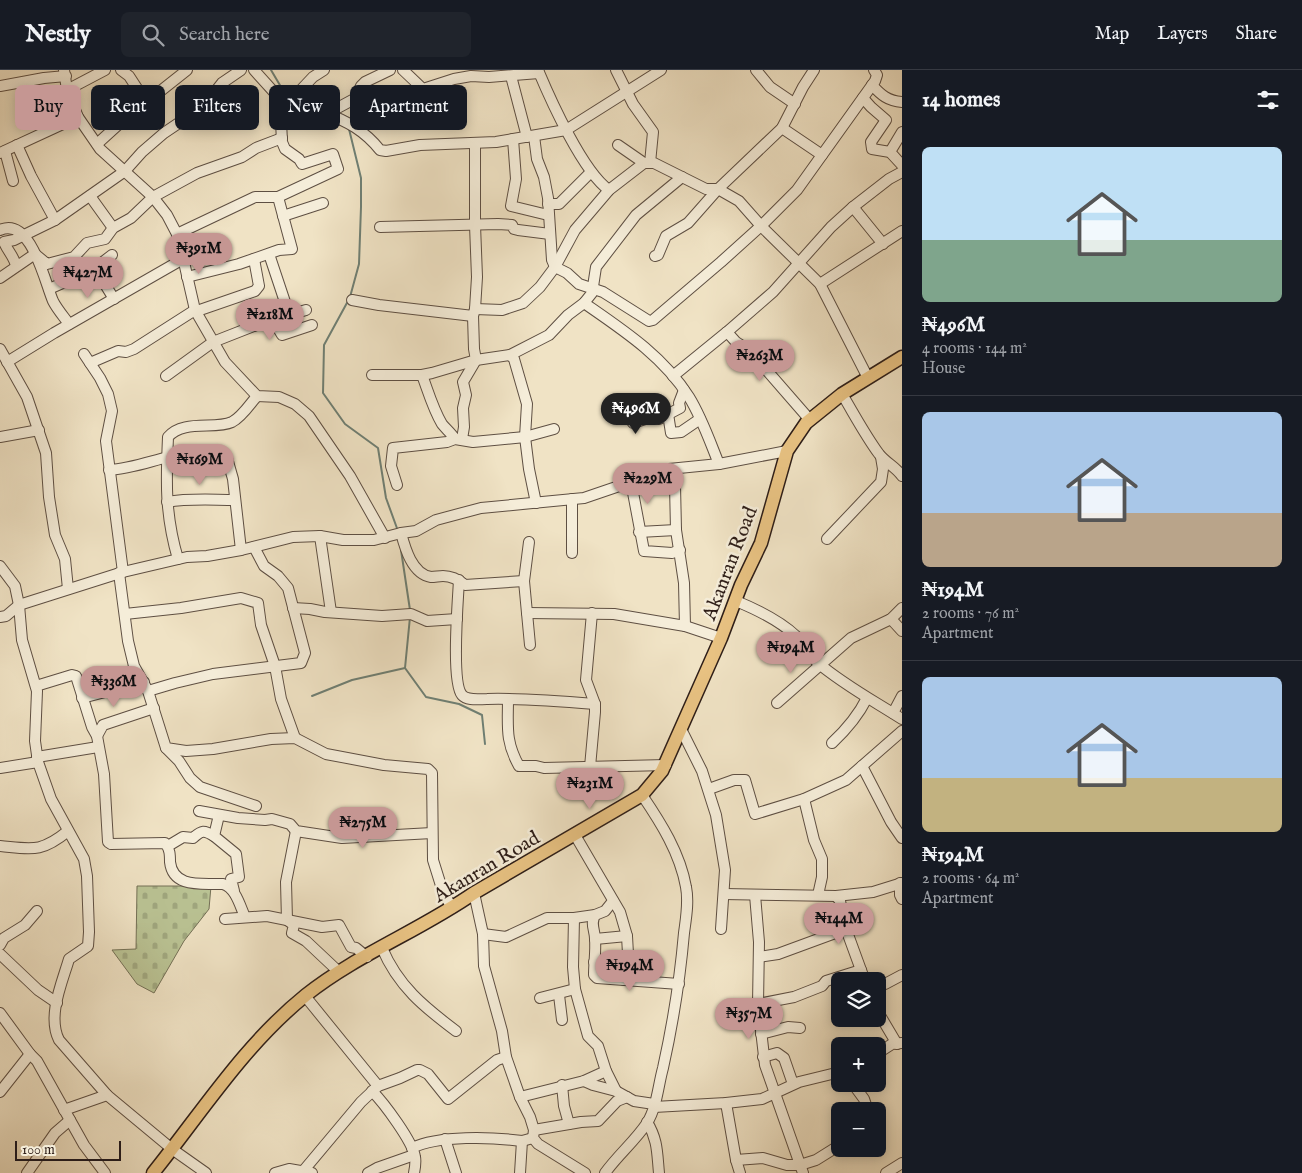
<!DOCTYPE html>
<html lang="en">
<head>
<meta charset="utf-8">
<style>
  :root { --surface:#171b24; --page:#20242c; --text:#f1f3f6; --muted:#9ea1a6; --line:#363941; --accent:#c59692 }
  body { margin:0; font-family:"IM FELL English",serif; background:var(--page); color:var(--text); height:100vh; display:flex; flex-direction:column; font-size:19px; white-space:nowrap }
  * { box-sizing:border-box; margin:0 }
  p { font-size:16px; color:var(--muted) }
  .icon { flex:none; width:28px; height:28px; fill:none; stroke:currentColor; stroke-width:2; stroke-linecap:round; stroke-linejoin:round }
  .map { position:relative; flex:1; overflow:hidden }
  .side { display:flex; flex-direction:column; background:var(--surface); width:400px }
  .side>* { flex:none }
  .top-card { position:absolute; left:15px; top:15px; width:475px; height:45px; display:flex; gap:10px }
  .tools { position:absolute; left:831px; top:902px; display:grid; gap:10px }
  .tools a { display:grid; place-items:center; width:55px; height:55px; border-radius:8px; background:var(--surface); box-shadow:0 2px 12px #0003; font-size:25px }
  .scale { position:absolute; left:15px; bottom:12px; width:106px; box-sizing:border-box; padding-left:5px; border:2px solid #2e1e18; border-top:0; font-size:14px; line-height:18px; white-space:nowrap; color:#2e1e18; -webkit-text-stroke:4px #f5edd9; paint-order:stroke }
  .price { position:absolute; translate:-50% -42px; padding:0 11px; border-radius:18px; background:var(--accent); color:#111; font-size:16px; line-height:32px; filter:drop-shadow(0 1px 2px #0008) }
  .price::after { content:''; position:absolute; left:50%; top:30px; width:15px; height:11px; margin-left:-8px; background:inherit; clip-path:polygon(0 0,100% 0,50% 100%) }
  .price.selected { background:#222; color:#fff }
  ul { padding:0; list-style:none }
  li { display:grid; align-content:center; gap:10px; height:265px; padding:0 20px }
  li+li { border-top:1px solid var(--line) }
  li span { display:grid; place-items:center; height:155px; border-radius:8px; color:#555 }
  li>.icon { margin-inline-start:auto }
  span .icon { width:90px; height:90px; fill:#fffc; stroke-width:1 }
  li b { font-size:21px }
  h2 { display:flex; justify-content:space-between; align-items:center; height:60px; padding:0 20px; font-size:21px }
  .chip { padding:0 18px; border-radius:8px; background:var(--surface); box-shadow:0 2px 12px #0003; font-size:18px; line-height:45px }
  .chip.selected { background:var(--accent); color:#111 }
  header { display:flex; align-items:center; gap:30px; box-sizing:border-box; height:70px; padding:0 25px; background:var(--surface); border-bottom:1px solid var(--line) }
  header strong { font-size:24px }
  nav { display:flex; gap:28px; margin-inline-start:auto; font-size:18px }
  .search { width:350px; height:45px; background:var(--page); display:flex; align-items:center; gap:12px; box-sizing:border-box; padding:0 18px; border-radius:8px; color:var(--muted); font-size:19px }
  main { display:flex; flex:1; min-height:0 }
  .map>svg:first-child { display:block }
  .cemetery { fill:url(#cemetery-stones); stroke:#747056 }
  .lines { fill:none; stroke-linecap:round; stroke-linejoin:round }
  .stream { stroke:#6f7f73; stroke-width:2 }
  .minor-casing { stroke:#5e4f43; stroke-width:12 }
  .major-casing { stroke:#2e1e18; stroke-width:15 }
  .minor { stroke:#f5edd9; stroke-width:10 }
  .major { stroke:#e8c282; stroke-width:12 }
  .labels { text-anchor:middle; stroke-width:5; stroke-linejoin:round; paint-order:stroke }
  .street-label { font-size:20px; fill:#2e1e18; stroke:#f5edd9 }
</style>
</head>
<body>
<header>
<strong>Nestly</strong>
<div class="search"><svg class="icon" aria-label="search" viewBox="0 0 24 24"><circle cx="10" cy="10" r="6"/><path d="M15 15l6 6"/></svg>Search here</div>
<nav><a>Map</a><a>Layers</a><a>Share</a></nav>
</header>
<main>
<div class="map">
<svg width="902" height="1103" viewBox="0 0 902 1103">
  <defs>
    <pattern id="cemetery-stones" width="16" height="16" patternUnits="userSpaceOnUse" patternTransform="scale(1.25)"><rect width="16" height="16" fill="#bac394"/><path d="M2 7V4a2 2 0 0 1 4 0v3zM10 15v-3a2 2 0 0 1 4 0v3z" fill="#a0a77f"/></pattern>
  </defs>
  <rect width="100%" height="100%" fill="#f0e3c5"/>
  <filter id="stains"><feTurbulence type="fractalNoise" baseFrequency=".004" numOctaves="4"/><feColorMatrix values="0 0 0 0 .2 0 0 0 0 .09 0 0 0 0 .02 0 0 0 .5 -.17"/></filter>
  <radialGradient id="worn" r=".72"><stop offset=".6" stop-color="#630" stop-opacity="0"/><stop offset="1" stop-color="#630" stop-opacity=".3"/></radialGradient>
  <path class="cemetery" d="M137,816H211L209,839L184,871L154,923L137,914L112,880L136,879Z"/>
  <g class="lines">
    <g class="stream">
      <path d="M271,0L294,39L303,42"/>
      <path d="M317,47L341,55"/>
      <path d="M349,59L361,108V137L359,194L350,227"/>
      <path d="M348,231L324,275L323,323L345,354L378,378L386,428L398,461"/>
      <path d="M401,480L410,540"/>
      <path d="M410,547L405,598L426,627L459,634L482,645L485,674"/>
      <path d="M312,626L352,610L405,598"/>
    </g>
    <g class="minor-casing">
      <g id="minor">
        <path d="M64,0L67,20L78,47L100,79L153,127L167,145L178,166L195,240L225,292L257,326L279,327L295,334L309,346L350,406L385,468"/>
        <path d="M121,0L129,6L142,26L141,34"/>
        <path d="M324,0L313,7L297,24V28L309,44L332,41L356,28L361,16L365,12L390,0"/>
        <path d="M403,0L423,19L454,9L471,6L489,7L539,3"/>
        <path d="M538,0C551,31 583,102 609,120"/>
        <path d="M616,0L633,34L653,62L650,93"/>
        <path d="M756,0L770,17L795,34"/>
        <path d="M511,6L527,67"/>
        <path d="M872,15C881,25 888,31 902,32"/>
        <path d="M0,16L44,8L66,6"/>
        <path d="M67,20L105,0"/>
        <path d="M863,28L871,37L886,50L871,72L872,79L890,82L902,95"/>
        <path d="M325,43C347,51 365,61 380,80L386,81L420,75L496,72L566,60L661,0"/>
        <path d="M782,58L822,85"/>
        <path d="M534,66L537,89L544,107L548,128L552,190L555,197L567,203L579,214L603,222L649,251L653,250L721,192L761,156L797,120L875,11L877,5L874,0"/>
        <path d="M513,69L516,109L511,136L548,145"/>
        <path d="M97,74L141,34L158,23L187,0"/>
        <path d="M17,75L31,106L55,150"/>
        <path d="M618,75L644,93"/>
        <path d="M5,81L13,111"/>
        <path d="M890,82L902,62"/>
        <path d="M0,83L78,47"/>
        <path d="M90,126L113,158"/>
        <path d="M548,134H559L591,102"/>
        <path d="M853,137L883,174"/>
        <path d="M283,146L323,133"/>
        <path d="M380,157L498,154L512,155L514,159L518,160L550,164"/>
        <path d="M0,160C31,146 45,213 53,231C57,239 64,247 69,254"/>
        <path d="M177,164L255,127H278L338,99L333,84L302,94L299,89L285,79L282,72L281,51L284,39L282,31L254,0"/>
        <path d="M269,184L287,238V243"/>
        <path d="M655,186L658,185L666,166L688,153L718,119L782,58L803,17L814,0"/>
        <path d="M16,196C15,188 7,180 4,172L14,170L55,150L125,101L142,82L164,63L204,36L222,13L241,0"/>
        <path d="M95,198L114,229"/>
        <path d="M187,207L239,194L279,180L292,179L278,127"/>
        <path d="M0,208L35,184L47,194L74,187L87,173L105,169L113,158L131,148L153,127L197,103L242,87L256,78L282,68"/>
        <path d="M820,214L902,161"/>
        <path d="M49,219L81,205L87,199L95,198L112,185"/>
        <path d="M352,230L379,235L473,246"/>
        <path d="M584,233C623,260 663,286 689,327C702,348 710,372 719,394"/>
        <path d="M475,239L502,240L523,233L540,217L555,197L575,160L609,120L644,93H654L706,119H718L739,131L761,156L820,214L868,308"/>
        <path d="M197,241L255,221L259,216L254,189"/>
        <path d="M273,250L282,265L312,255"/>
        <path d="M727,262L736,272L750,281L810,350"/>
        <path d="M0,279L27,327L46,383L49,427L55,465L65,489L68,519"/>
        <path d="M84,284L100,308L108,324L112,341L106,371L123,502"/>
        <path d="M510,285L514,289L527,334L525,367L529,399L536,433"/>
        <path d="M7,292L54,263L183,189"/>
        <path d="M90,293L118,281L126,282L134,279L195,240"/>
        <path d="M372,305H422L432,303L476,290L510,285L549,265L568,245L584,233L592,223L596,197L636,145L682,107"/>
        <path d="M422,305C428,321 433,339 442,354C446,359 451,363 455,369"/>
        <path d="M166,306L213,272L287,243L289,245L306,240"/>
        <path d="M673,306L727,262L773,222L831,157L853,137L889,109L902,102"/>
        <path d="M842,324C854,344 865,365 879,384C886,393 896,397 902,406"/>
        <path d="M619,332L633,353L651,347L659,349L680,338L679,333L684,320"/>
        <path d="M668,344L671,363L681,362L700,349"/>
        <path d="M0,367L39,360"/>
        <path d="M462,369L464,357L463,338L466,325L463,312L476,290L474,279L473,246L475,239L477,207L475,155V73"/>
        <path d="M227,388L233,409L241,480"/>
        <path d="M669,399L675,415L676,460L684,513L685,556"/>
        <path d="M109,400C129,399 148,392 168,387"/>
        <path d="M631,412L644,481L672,483L680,480"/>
        <path d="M397,415L391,396L393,378L447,372L455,369L473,372L525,367L554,359"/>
        <path d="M572,429V483"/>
        <path d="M167,432C190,428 212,430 235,430"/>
        <path d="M639,462L676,460"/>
        <path d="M401,463C405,478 412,504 431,507C435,507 439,506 443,506C451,506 459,510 465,515L524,511"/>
        <path d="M320,466L331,542"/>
        <path d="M827,469L881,412L883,399L881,387"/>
        <path d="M529,472L524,511L530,575"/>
        <path d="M178,489C165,445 166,412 168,367C183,349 215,360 232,352C242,347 250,334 257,326"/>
        <path d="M0,496L15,516L19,535L22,570L37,621L35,671L38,692L51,729L84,789L87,806L89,862L88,876L69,889C62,913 47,946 59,970L107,1025L172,1079L206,1103"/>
        <path d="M119,503L128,571L134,596L148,621L166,678L186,681L213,679L271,669L295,668L326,684L384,695L428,699L432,703L433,790L443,822L452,838"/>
        <path d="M459,510C458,530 451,612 462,625C467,631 479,629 487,629C523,628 559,631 595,634"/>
        <path d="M736,531C758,540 779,550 796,566C804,574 810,586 818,593C844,615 874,631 902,649"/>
        <path d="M293,538L310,539L325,542L382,546L411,544L427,551L457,549"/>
        <path d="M527,543L614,544L685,556L721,568"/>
        <path d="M125,544L181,538L241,528L258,533L261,555L275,596L281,629L295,668"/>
        <path d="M0,547L6,546L19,535L123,502L187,487L207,486L241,480L293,467L320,466L343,470H374L401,463L416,461L436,450L481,438L584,428L669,399L719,394L787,381"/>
        <path d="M891,549L902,561"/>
        <path d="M36,616L72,605L76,606L92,657L97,666L104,704L108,772L111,774L165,773C170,779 170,785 170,792C173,819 203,813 223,814C236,818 240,836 245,847"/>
        <path d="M148,621L175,613L213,604L301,593L305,583L288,518L278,506L264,496L254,477"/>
        <path d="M82,628L105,622L135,611L144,612"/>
        <path d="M508,629C508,656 505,671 519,696H536L544,698L666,695"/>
        <path d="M777,633L851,568L891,549L902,538"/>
        <path d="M893,643L902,626"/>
        <path d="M681,659L702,701L716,745L725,800L721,859"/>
        <path d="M97,666L103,655L154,638"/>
        <path d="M832,673C847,659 858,646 867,628"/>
        <path d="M166,678L179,691L190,708L200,717L256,736"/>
        <path d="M37,687L98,677"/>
        <path d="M862,696L891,752L902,768"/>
        <path d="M590,697L595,642V634L586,610L592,543"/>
        <path d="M0,698L38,692"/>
        <path d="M709,719L734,710H745L755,744L804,729L846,710L902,661"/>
        <path d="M804,729L814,770L822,789V807L818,825"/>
        <path d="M199,741L238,748L265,750L272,749L290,754L296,761L342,768L432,763"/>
        <path d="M219,745L214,766L236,784L239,807L231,809L234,821"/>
        <path d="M296,761L286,812L287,850L294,855L292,863L306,871L339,902"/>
        <path d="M575,765L620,842L627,866L628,884L624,892V910"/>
        <path d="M0,776C32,779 41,783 68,761"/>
        <path d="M168,776L183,767L193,768C202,760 204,760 214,766"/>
        <path d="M900,813V825L902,829"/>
        <path d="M474,823L483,864L484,896L502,961L506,987L520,1027L530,1047L534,1060L533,1068L538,1074L585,1103"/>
        <path d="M724,824L836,826L873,822L902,813"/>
        <path d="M755,825L759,872L758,934L765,995L803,1103"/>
        <path d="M836,826L840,831L846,859L865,911"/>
        <path d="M595,845C590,854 595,860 595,869C596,880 594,893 594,905L597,908L679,914"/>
        <path d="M574,848L573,897L575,919L588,966L598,976L606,1001L616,1021"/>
        <path d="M225,849L267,846L322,857L339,855L351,877L356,878L367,887"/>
        <path d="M483,864L506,867L547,848H574L595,845L605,841L613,831"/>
        <path d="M595,869L627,866"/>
        <path d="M0,875L4,868L25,855L37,841"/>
        <path d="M382,878C398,916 424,937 456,961"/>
        <path d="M0,884L38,920L57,933"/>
        <path d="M759,887L778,884L846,859"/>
        <path d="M594,892H624"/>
        <path d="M878,915L885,914L902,905"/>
        <path d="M559,925L562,950"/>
        <path d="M305,926L378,1016"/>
        <path d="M540,928L575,919"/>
        <path d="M758,934L794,927L822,916L826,911L861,900"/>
        <path d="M878,942L897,974"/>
        <path d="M0,943L30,984L37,991L84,1075L105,1103"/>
        <path d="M761,964L788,957L800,958"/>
        <path d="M878,983L892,974L902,973"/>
        <path d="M763,987L777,983L784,988L793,1014"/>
        <path d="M584,1011L593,1015L616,1021L634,1031L654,1034"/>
        <path d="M853,1014L864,1029L868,1041"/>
        <path d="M562,1015L564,1036L569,1054"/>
        <path d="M372,1021C384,1033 413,1072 415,1087C416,1092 415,1098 414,1103"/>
        <path d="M0,1022L30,984"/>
        <path d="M520,1027L584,1011L606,1001"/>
        <path d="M726,1033L736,1090L740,1103"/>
        <path d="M654,1037L726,1033L762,1029L799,1012L840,1002"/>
        <path d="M64,1040L107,1025"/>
        <path d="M647,1052C658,1070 657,1083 659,1103"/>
        <path d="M534,1060L581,1052L598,1051L617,1031L627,1027"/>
        <path d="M445,1069L456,1103"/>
        <path d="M412,1078C439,1065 492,1067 522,1071L533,1068"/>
        <path d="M736,1090L763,1088L787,1095H800L816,1090L840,1075"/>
        <path d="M304,1100L361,1032L378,1016L400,1008L417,1000H420L428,1004L448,1029L497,990L506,987"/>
        <path d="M27,1103L55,1063L70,1050"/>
        <path d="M275,1103L289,1099L312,1103"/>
        <path d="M368,1103L377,1098L414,1085"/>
        <path d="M520,1103L522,1071"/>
        <path d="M605,1103C618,1085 635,1071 647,1053C657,1037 658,1016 663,998C673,953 680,909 684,863C686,848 689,832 686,817C680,783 661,753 642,725"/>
        <path d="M886,1103L902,1093"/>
      </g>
    </g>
    <g class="major-casing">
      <path id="major" d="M153,1103C202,1042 244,975 306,925C356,885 421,860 474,823L642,725L662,701L721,568L741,515L761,473L787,381L806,353L842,324L902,287"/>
    </g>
    <use href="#minor" class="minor"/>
    <use href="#major" class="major"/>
  </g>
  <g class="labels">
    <g class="street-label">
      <text transform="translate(729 493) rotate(-69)" y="7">Akanran Road</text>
      <text transform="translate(486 796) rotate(-31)" y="7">Akanran Road</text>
    </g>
  </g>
  <rect width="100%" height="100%" filter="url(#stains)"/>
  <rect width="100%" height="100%" fill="url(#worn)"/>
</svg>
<div class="tools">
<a><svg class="icon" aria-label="layers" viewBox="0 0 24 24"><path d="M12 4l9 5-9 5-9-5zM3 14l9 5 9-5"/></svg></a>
<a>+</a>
<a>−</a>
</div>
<div class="scale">100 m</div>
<b class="price" style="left:199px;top:205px">₦391M</b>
<b class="price" style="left:88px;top:229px">₦427M</b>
<b class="price" style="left:270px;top:271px">₦218M</b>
<b class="price" style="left:760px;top:312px">₦263M</b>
<b class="price selected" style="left:636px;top:365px">₦496M</b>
<b class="price" style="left:200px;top:416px">₦169M</b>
<b class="price" style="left:648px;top:435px">₦229M</b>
<b class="price" style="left:791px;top:604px">₦194M</b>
<b class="price" style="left:114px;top:638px">₦336M</b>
<b class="price" style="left:590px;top:740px">₦231M</b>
<b class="price" style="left:363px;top:779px">₦275M</b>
<b class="price" style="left:839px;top:875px">₦144M</b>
<b class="price" style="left:630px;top:922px">₦194M</b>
<b class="price" style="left:749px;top:970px">₦357M</b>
<div class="top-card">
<a class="chip selected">Buy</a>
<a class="chip">Rent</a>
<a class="chip">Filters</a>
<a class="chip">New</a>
<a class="chip">Apartment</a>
</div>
</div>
<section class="side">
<h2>14 homes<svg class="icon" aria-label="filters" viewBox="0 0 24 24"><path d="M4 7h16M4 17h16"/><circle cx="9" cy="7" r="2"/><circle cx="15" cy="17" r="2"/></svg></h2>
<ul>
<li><span style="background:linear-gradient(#bfe0f5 60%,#7fa58c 0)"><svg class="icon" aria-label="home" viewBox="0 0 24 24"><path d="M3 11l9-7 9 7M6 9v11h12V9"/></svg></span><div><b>₦496M</b><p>4 rooms · 144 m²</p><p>House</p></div></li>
<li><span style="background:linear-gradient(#a9c7e8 65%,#b9a48a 0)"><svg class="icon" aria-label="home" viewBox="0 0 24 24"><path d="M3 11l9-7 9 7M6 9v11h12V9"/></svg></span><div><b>₦194M</b><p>2 rooms · 76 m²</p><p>Apartment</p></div></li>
<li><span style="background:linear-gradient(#a9c7e8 65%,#c2b280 0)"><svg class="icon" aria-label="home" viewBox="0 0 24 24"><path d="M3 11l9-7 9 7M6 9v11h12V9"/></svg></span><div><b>₦194M</b><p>2 rooms · 64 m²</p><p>Apartment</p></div></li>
</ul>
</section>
</main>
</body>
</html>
